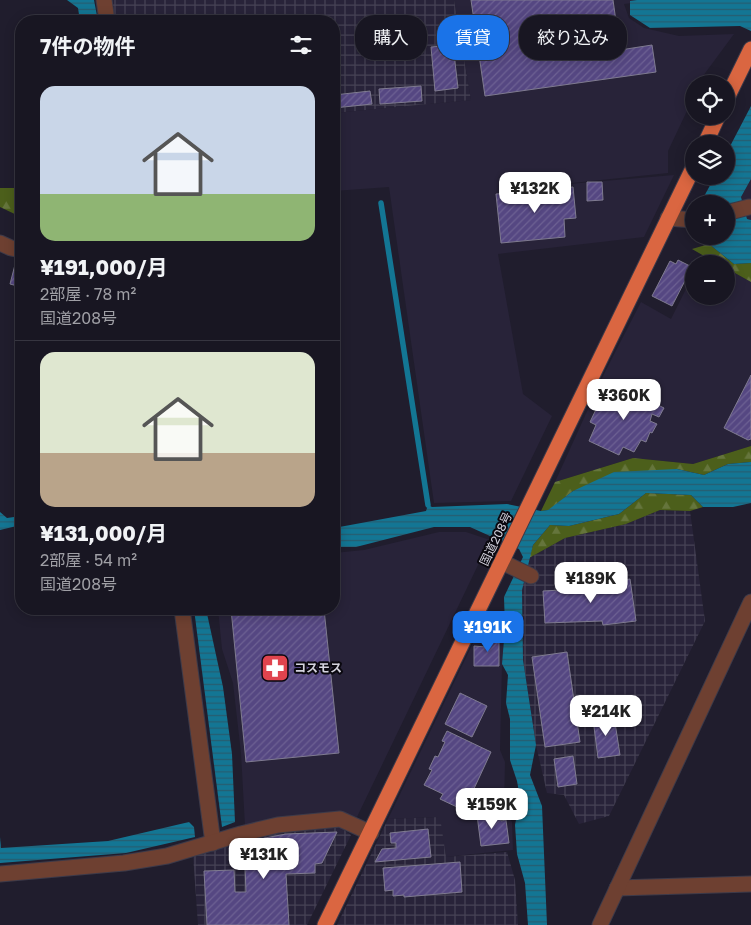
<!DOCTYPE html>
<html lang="ja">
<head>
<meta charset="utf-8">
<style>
  :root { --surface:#181622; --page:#211f2a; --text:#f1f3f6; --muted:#9f9fa5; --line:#363540; --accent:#1a73e8 }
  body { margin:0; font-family:"Golos Text","Noto Sans JP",sans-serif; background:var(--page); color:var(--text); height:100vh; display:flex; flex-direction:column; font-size:19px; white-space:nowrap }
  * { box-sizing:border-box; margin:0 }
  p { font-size:16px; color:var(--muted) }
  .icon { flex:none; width:28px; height:28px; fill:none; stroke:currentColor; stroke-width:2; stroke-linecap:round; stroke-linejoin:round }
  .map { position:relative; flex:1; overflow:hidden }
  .sheet { position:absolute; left:15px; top:15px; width:325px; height:600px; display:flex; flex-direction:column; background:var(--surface); border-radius:20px; box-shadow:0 2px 12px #0003,0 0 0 1px var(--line) }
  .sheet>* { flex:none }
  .top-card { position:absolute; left:355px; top:15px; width:320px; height:45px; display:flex; gap:10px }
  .buttons { position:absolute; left:685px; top:75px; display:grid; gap:10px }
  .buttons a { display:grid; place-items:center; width:50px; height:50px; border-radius:50%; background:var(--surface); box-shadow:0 2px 12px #0003,0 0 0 1px var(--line); font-size:25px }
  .price { position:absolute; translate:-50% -42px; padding:0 11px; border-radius:10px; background:#fff; color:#222; font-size:16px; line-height:32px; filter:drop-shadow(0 1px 2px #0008) }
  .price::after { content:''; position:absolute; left:50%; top:30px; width:15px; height:11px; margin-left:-8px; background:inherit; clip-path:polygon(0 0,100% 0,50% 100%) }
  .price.on { background:var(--accent); color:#fff }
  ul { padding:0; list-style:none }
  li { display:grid; align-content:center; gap:10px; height:265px; padding:0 25px }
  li+li { border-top:1px solid var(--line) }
  li span { display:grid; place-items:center; height:155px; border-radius:15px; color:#555 }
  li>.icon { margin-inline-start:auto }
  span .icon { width:90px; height:90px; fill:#fffc; stroke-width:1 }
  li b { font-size:21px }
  h2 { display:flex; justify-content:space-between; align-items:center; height:60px; padding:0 25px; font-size:21px }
  .pill { padding:0 18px; border-radius:20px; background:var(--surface); box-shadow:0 2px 12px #0003,0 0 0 1px var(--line); font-size:18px; line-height:45px }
  .pill.on { background:var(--accent); color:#fff }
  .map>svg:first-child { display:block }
  .built { fill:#282339 }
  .industrial { fill:url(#industrial-grid) }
  .forest { fill:url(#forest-firs) }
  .water { fill:url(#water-rules) }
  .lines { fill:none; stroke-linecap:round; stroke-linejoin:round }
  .stream { stroke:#137694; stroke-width:5.5 }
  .building { fill:url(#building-hatch); stroke:#7f7b90 }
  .minor-casing { stroke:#3d3a49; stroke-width:17 }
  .highway-casing { stroke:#3d3a49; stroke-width:17 }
  .minor { stroke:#6e4031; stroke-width:15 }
  .highway { stroke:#da6641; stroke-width:15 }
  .labels { text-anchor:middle; stroke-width:4; stroke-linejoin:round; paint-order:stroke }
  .street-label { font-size:12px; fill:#d4d3de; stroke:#0a080f }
  .poi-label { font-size:12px; font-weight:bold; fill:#d4d3de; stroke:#0a080f; text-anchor:start }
</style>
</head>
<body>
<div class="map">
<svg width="751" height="925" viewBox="0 0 751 925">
  <defs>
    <pattern id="industrial-grid" width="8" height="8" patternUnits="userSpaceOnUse" patternTransform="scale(1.25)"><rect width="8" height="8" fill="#282339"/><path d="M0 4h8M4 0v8" fill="none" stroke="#464255"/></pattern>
    <pattern id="forest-firs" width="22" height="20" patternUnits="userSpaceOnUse" patternTransform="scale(1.25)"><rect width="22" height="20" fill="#4c5f1b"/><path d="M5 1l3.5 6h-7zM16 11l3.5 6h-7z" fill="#65753c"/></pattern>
    <pattern id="water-rules" width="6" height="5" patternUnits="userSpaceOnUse" patternTransform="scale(1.25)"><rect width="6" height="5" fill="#137694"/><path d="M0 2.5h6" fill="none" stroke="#275d70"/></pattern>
    <pattern id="building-hatch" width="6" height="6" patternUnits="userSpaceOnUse" patternTransform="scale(1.25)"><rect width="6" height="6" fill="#554782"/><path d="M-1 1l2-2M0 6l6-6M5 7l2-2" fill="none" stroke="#6d6193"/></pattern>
  </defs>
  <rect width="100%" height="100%" fill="#201d2d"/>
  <g class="built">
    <path d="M454,0H654L624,4L629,18L644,28L679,36L734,34L703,76L699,84H694V96L668,151V173L534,187L674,175L644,237L498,254L523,394L552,416L511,501L434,503L389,187L334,191V113L471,100Z"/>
    <path d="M751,179V220L747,219L741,197Z"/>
    <path d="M726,268L751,282V446L693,464L633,458L555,482L604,374L641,302L671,319L694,273V296H726Z"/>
    <path d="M439,532H466L490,540L357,817L343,814L264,820L245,826L241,753L233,683L222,649L218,609H334V553L364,550Z"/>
    <path d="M489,610L505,627L502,664L500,750L505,762L504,807L512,822L513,850L446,857L439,817L388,819Z"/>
  </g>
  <g class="industrial">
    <path d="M111,0H454L471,100L334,113V21H114Z"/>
    <path d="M660,510L690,511L705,621L609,816L579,824L564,795L547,793L536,745L523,660L522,590L529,558L565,538L626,524Z"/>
    <path d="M440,817L446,857L507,852L515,880L518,925H337L388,819Z"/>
    <path d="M337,825L351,835L307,925H198L193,855L261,834Z"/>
  </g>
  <g class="forest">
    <path d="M0,188H21V217L0,207Z"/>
    <path d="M709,244L734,264L751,263V282L726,268V264H718L692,249Z"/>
    <path d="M751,446V462L728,464L704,475L677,469L573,491L549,510L541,511L555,482L633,458L693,464Z"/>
    <path d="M646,493L691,495L703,507L690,511L660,510L626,524L565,538L529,558L533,545L550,525L569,526L619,514Z"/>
  </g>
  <g class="water">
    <path d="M67,0H94L98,21H80L78,8Z"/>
    <path d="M637,0H751V31L740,26L650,28L630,15V1Z"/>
    <path d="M751,106V179L741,197L747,219L751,220V263L734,264L709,244L707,236H726V204H700L715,176H726V154Z"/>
    <path d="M751,462V503L733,507H703L691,495L646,493L619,514L569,526L550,525L533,545L522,590L523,660L536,745L530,775L542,806L547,925H528L525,883L517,854L515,825L520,798L517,781L510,760V719L506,703L508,675L502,664L505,627L504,597L523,557L519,549L470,527H434L356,547H334V528L426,511L428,505L432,507L507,504L541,511L548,510L573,491L614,472L677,469L704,475L728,464Z"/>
    <path d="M0,512L7,518L21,516V525L0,530Z"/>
    <path d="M194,609H206L223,687L232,754L235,822L222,827Z"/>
    <path d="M189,822L194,827L195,837L126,853L0,863V837L1,848L108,841Z"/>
  </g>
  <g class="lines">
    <path class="stream" d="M381,203L428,505"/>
  </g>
  <g class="building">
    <path d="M471,0H613L620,50L652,45L656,72L485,96Z"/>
    <path d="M453,45L458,88L435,91L431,47Z"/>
    <path d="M421,86L422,101L380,104L379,89Z"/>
    <path d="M370,91L372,104L334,108V95Z"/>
    <path d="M587,182H602L603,200L587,201Z"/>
    <path d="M573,187L576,218L564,219L565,237L501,243L496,194Z"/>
    <path d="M17,257L21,258V287L10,284Z"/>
    <path d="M678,260L692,267L672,306L652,296L670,261L676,264Z"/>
    <path d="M751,375V439L748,440L724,428Z"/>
    <path d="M620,386L664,408L659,417L652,414L650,421L657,424L652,433L650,432L646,442L641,440L634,452L623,447L619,455L589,441L596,425L590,422L602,397L611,401Z"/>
    <path d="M630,579L636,621L603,625L602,621L545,623L543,591L598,588L597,584Z"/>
    <path d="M231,609H324L339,753L246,762Z"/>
    <path d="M493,633H499V666H474V646L486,647Z"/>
    <path d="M567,652L580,742L545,747L532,657Z"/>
    <path d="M460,693L487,706L472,737L445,724Z"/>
    <path d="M614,716L620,755L598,758L593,719Z"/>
    <path d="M447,731L491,752L466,806L459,803L457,807L440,799L443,794L424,785L432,770L429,769L435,756L438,757L445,742L442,741Z"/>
    <path d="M573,756L577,784L558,787L554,759Z"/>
    <path d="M500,812L501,821L506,820L509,843L481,846L477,815Z"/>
    <path d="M428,829L431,857L375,862L382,849L396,848V843H391L390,833Z"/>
    <path d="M337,832L322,863L315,864V873L286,874L289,925H207L204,871L234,870L235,892H246L244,842L286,834Z"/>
    <path d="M460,862L462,892L404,897V895L393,896V890L385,891L383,868Z"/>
  </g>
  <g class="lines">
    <g class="minor-casing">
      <g id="minor">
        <path d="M104,0L107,21"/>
        <path d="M726,213L749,207"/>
        <path d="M668,218L694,220"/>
        <path d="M0,243L11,248L21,250"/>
        <path d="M502,562L531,576"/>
        <path d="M182,609L213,843"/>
        <path d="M0,874L124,863L167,856L241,834L278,825L340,819L371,833"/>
        <path d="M617,888L751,884"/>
        <path d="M600,925L751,602"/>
      </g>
    </g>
    <g class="highway-casing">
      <g id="highway">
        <path d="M726,100L751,49"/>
        <path d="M705,144L718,116"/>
        <path d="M325,925L694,166"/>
      </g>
    </g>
    <use href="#minor" class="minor"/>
    <use href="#highway" class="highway"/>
  </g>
  <defs>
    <g id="pharmacy-square" transform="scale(1.4375)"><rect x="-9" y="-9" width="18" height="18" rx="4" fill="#e0444e" stroke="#0a080f"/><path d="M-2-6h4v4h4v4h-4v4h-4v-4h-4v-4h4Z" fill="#fff"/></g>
  </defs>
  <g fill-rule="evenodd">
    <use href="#pharmacy-square" x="275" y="668"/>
  </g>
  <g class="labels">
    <g class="street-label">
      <text transform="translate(496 539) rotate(-64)" y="4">国道208号</text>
    </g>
    <g class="poi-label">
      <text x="294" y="672">コスモス</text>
    </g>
  </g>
</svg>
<div class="buttons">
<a><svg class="icon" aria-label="locate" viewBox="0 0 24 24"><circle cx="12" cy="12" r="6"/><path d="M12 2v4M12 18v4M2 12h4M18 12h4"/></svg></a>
<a><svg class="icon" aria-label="layers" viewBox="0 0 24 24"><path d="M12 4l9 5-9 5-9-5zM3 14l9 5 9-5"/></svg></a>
<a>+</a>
<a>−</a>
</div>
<b class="price" style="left:535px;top:214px">¥132K</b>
<b class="price" style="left:624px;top:421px">¥360K</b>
<b class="price" style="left:591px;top:604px">¥189K</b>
<b class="price on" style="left:488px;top:653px">¥191K</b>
<b class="price" style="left:606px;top:737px">¥214K</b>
<b class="price" style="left:492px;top:830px">¥159K</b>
<b class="price" style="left:264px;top:880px">¥131K</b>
<div class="top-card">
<a class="pill">購入</a>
<a class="pill on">賃貸</a>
<a class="pill">絞り込み</a>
</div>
<section class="sheet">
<h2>7件の物件<svg class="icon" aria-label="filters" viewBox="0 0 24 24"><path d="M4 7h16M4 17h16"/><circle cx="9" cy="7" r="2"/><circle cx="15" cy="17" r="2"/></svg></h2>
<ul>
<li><span style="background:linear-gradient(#c9d6e8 70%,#8fb573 0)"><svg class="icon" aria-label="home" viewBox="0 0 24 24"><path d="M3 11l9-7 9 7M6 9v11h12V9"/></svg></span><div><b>¥191,000/月</b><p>2部屋 · 78 m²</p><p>国道208号</p></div></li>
<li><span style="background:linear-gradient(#dfe7d0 65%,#b9a48a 0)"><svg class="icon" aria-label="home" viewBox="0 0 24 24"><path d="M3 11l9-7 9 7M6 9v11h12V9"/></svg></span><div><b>¥131,000/月</b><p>2部屋 · 54 m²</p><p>国道208号</p></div></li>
</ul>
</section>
</div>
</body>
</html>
